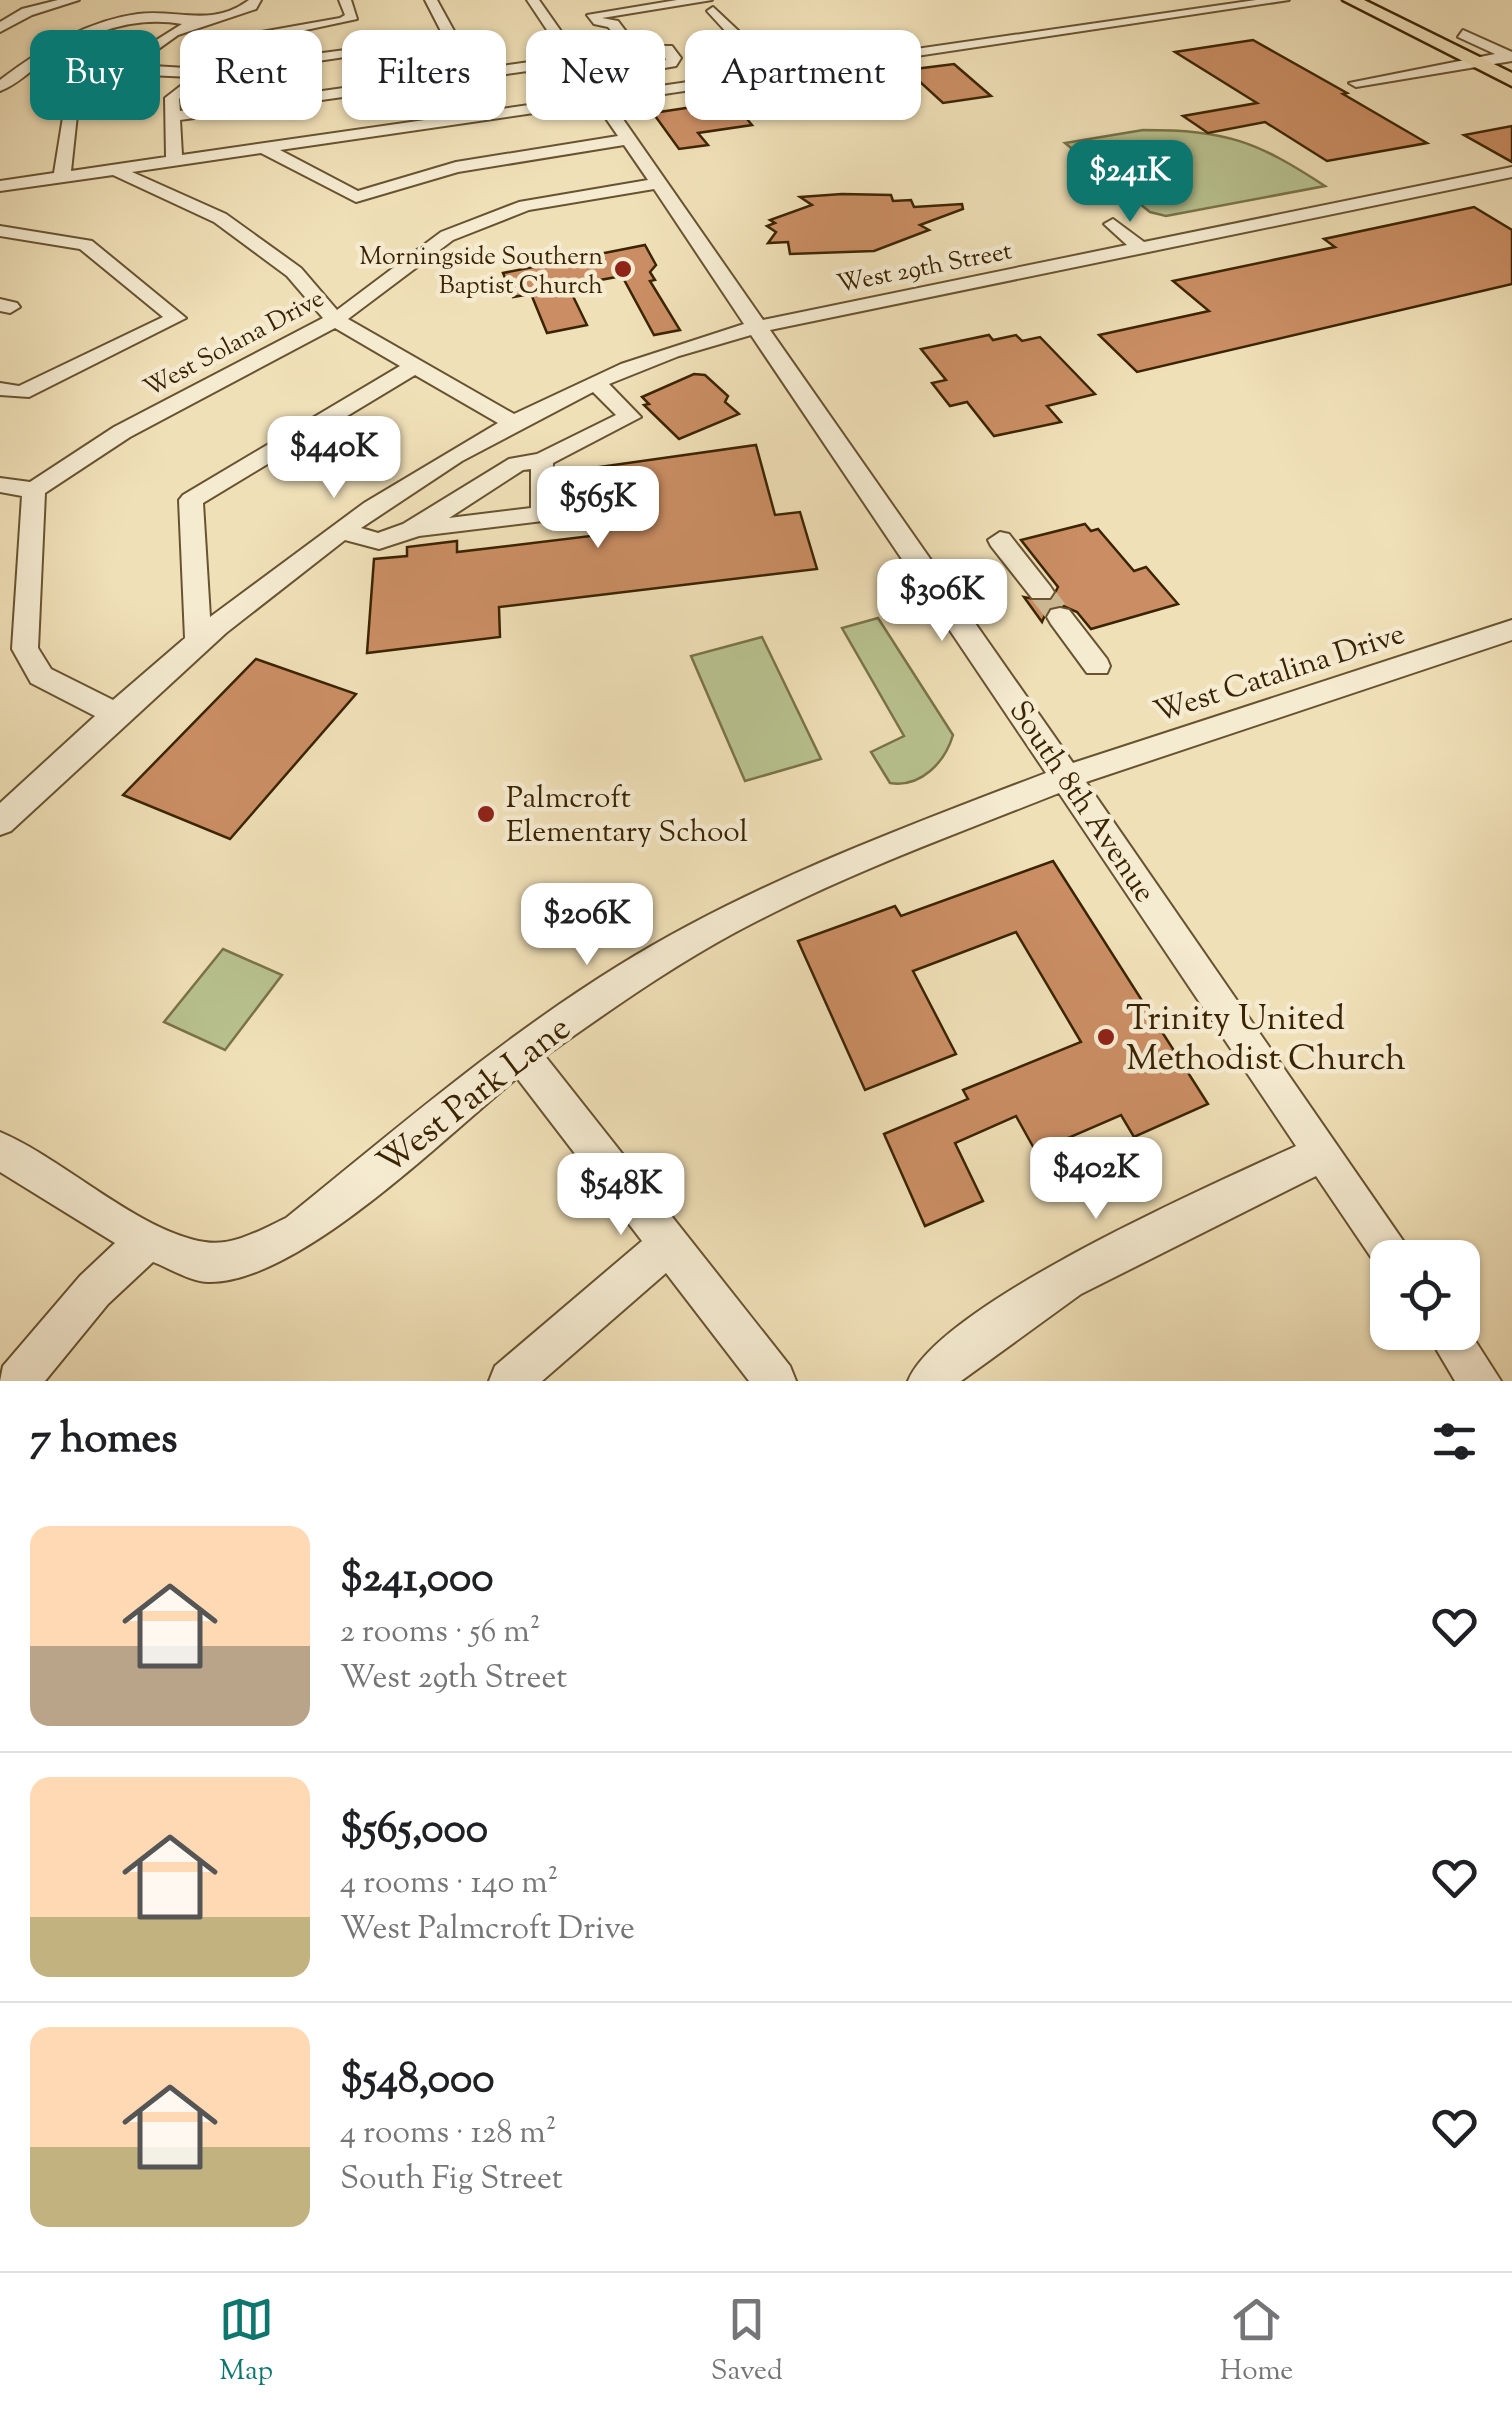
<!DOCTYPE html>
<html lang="en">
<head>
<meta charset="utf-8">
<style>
  :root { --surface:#fff; --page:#f6f6f6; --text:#202124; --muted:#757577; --line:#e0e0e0; --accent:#0f766e }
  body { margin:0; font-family:"Sorts Mill Goudy",serif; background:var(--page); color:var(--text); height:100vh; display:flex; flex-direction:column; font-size:38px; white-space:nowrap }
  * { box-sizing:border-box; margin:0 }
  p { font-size:32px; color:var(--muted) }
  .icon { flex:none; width:55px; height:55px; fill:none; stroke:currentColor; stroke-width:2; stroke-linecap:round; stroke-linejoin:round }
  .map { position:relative; height:1381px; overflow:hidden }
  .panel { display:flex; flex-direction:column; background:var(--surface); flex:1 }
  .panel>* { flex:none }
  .guide { position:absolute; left:30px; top:30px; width:1000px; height:90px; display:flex; gap:20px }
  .tools { position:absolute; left:1370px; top:1240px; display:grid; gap:20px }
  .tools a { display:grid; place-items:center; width:110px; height:110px; border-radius:20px; background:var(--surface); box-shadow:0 2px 8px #0004; font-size:50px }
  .price { position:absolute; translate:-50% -85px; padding:0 22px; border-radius:20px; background:#fff; color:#222; font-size:32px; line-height:65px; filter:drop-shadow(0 2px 5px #0008) }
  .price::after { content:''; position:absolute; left:50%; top:60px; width:30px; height:22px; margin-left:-15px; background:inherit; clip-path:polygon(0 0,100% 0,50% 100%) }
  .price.active { background:var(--accent); color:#fff }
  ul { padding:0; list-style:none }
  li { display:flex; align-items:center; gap:30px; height:250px; padding:0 30px }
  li+li { border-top:2px solid var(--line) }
  li span { display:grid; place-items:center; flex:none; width:280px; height:200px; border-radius:20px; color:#555 }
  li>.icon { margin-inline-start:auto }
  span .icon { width:120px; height:120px; fill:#fffc; stroke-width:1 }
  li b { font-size:42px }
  h2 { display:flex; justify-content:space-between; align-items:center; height:120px; padding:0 30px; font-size:42px }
  .tag { padding:0 35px; border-radius:20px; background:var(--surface); box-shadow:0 2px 8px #0004; font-size:35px; line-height:90px }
  .tag.active { background:var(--accent); color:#fff }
  .tabs { display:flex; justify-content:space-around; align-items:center; height:140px; border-top:2px solid var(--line); background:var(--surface); font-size:28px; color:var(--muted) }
  .tabs a { display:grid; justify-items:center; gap:5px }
  .tabs .active { color:var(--accent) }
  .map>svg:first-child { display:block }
  .green { fill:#b8c28f; stroke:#7a7348; stroke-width:2.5 }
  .building { fill:#cb8e64; stroke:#3b2402; stroke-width:2.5 }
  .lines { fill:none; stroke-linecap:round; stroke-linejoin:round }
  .minor-tunnel { stroke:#ccba94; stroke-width:24; stroke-dasharray:24 11; stroke-linecap:butt }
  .minor-casing { stroke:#685330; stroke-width:4 }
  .major-casing { stroke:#3b2402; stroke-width:5 }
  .minor { fill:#f5ebd1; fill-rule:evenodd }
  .major { fill:#f0e0b8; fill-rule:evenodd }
  .poi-dot { fill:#8f2418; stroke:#f5ebd1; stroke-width:4 }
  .labels { text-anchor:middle; stroke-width:9; stroke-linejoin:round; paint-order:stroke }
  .far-poi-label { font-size:25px; fill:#3b2402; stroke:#f5ebd1; text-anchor:end }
  .far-street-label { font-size:25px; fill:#3b2402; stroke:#f5ebd1 }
  .street-label { font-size:30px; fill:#3b2402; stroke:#f5ebd1 }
  .poi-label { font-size:30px; fill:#3b2402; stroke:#f5ebd1; text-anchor:start }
  .near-poi-label { font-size:35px; fill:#3b2402; stroke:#f5ebd1; text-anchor:start }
  .near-street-label { font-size:35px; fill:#3b2402; stroke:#f5ebd1 }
</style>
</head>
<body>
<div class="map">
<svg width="1512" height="1381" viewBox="0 0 1512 1381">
  <rect width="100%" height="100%" fill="#f0e0b8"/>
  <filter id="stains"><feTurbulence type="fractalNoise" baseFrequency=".002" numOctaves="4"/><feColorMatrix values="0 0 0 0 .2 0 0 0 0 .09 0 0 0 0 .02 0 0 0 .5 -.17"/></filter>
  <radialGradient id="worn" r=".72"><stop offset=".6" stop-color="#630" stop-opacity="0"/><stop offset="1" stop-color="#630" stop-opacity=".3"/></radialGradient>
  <g class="green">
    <path d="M1143,130C1227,130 1256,141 1325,186L1166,216L1150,212L1065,143Z"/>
    <path d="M878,618L953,735C945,762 921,788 890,783L871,752L904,736L842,628Z"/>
    <path d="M762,637L821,759L745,781L691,656Z"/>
    <path d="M223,949L282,975L225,1050L164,1022Z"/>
  </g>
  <g class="building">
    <path d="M1253,40L1347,93L1343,94L1427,143L1327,161L1265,122L1208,133L1183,116L1257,103L1175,52Z"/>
    <path d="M954,64L991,96L943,103L907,70Z"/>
    <path d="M732,101L752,125L698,133L708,145L679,149L653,113Z"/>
    <path d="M1512,126V162L1464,135Z"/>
    <path d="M842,194L891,195L893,201L911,200L914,207L962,204L963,209L920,225L929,230L874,251L790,254L788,242L768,243L776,232L767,226L775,223L770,220L812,205L800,197Z"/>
    <path d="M1474,207L1512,230V284L1137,372L1099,335L1209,311L1173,281L1335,247L1324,239Z"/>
    <path d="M645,245L656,265L650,272L655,280L650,281L680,330L654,335L622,276L568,286L587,325L547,333L531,294L513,297L503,273Z"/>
    <path d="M989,335L993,340L1016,335L1022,341L1040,337L1095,394L1047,406L1061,422L994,436L967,402L950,406L932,383L946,380L921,349Z"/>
    <path d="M694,374L705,375L728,396L725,402L739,414L679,439L644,405L649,404L642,397Z"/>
    <path d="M756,445L775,515L800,512L817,569L499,607L500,637L367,653L374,559L407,556V547L457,541V552L591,536L585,469Z"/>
    <path d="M1085,524L1091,531L1098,529L1134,571L1146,567L1178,604L1091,629L1077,612L1059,604L1048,608L1042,622L1024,597L1050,602L1058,587L1021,540Z"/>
    <path d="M256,659L356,694L230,839L123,795Z"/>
    <path d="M1053,861L1208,1104L1134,1137L1121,1115L1036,1152L1016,1116L955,1143L983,1201L925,1226L884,1134L968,1099L963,1090L1081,1042L1016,932L913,971L956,1054L865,1090L798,941L895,906L901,916Z"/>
  </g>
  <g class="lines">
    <path class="minor-tunnel" d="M1041,592L1060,617"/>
    <g class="minor-casing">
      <g id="minor">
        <path d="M58,0H79L32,15L0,32V22L22,9Z"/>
        <path d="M249,0H261L256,9L178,35L136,65L203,69L250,34L340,18L345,15L339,0H351L357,19L259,40L224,66L444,37L425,0H437L459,40L210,77L179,99L180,111L565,57L527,0H539L605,94L1256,0H1289L611,102L763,320L1127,245L1104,224L1113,219L1144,242L1512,167V177L770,330L1073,763L1512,620V640L1086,782L1415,1258H1388V1275L1381,1272L1316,1176L1081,1294L961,1381H908C940,1303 1214,1184 1296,1146L1059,793C958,833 854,871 757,921C682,959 613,1008 545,1056L790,1366L796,1381H749L666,1273L542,1381H489L495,1366L642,1241L517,1078C446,1136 300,1282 210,1282C193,1283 169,1268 153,1262L108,1304L45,1381H0L3,1366L80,1276L115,1243L0,1172V1132C64,1159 139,1232 205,1242C232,1247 263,1229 286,1218C394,1131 500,1039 618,966C752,883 900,829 1046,773L751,335L679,356L609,384L641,417L553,463L551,520L419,536L379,549L345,540L226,633L11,831L0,835V803L95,716L31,683L12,649L22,496L0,492V478L30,482L114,427L323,318L287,276L214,222L113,175L0,191V181L54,173L64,111L115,66L182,24C133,15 87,33 46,60C31,70 17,85 0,91V80C41,49 86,21 138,14C178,9 212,28 249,0ZM570,65L591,96L182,155L180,120ZM125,74L192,77L165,98L166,157L71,171L77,115ZM596,104L618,136L456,162L358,191L280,150ZM624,145L648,180L519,202L441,232L337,310L301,268L226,214L132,172L261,153L356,202L458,172ZM654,189L744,324L621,364L514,414L348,319L453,240L529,210ZM335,328L400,366L183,495L179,500L185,638L113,700L51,669L38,648L45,493L130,437ZM415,375L498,423L364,503L210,617L203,503ZM593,392L616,415L537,454L509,459L403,524L378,533L361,528L462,461ZM531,469V508L449,518L523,470Z"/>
        <path d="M677,0H712L602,18L618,21L637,46H672L681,58L676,66L647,71L608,27L594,24L587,15ZM663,53L666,60L651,62L644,54Z"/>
        <path d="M713,7L746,38L690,48V42L729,35L707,11Z"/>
        <path d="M1463,30L1512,52V61L1356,87L1349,83L1495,54L1458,37Z"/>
        <path d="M0,226L92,241L186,318L29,397L0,395V383L19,386L163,317L80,249L0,236Z"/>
        <path d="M0,299L17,303L20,307L10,313L0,311Z"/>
        <path d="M1000,532L1009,534L1050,586L1054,592L1050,598H1032L991,546L988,540Z"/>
        <path d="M1060,608L1069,610L1107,659L1110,666L1107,673H1087L1051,624L1047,617L1051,610Z"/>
        <path d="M1462,1320L1501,1381H1455L1426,1332H1462Z"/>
      </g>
    </g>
    <g class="major-casing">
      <path id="major" d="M1343,0H1364L1512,73V86Z"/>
    </g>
    <use href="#minor" class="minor"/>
    <use href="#major" class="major"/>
  </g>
  <g class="poi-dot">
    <circle cx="623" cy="269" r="10"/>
    <circle cx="486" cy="814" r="10"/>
    <circle cx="1106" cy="1037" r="10"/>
  </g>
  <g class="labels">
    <g class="far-poi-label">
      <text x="603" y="264">Morningside Southern<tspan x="603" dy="29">Baptist Church</tspan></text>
    </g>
    <g class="far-street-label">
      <text transform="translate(924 266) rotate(-11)" y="9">West 29th Street</text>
      <text transform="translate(233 342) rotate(-28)" y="9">West Solana Drive</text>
    </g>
    <g class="street-label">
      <text transform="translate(1279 672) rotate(-18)" y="10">West Catalina Drive</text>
      <text transform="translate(1083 801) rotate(56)" y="10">South 8th Avenue</text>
    </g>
    <g class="poi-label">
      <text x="506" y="807">Palmcroft<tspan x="506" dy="34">Elementary School</tspan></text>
    </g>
    <g class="near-poi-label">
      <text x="1126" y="1029">Trinity United<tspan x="1126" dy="40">Methodist Church</tspan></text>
    </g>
    <g class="near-street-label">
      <text transform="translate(473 1094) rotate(-38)" y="12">West Park Lane</text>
    </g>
  </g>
  <rect width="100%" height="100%" filter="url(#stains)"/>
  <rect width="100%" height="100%" fill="url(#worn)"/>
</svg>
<div class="tools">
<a><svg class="icon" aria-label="locate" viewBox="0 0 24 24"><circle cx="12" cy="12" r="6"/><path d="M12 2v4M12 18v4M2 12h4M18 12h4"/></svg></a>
</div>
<b class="price active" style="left:1130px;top:225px">$241K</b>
<b class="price" style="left:334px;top:501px">$440K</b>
<b class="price" style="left:598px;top:551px">$565K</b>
<b class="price" style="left:942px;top:644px">$306K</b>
<b class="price" style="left:587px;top:968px">$206K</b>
<b class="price" style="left:1096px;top:1222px">$402K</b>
<b class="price" style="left:621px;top:1238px">$548K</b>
<div class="guide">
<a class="tag active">Buy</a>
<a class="tag">Rent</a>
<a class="tag">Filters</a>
<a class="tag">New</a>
<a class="tag">Apartment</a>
</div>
</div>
<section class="panel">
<h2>7 homes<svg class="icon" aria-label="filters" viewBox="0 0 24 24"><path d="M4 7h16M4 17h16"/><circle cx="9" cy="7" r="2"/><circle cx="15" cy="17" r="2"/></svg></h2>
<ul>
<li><span style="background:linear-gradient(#ffd9b3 60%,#b9a48a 0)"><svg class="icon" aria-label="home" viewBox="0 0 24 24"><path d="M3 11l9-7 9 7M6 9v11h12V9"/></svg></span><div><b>$241,000</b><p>2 rooms · 56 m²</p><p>West 29th Street</p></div><svg class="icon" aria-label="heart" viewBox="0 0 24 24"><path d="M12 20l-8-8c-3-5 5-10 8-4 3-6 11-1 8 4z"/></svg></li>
<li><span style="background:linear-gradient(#ffd9b3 70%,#c2b280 0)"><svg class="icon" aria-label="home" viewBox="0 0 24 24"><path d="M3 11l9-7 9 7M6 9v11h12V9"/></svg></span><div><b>$565,000</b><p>4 rooms · 140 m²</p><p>West Palmcroft Drive</p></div><svg class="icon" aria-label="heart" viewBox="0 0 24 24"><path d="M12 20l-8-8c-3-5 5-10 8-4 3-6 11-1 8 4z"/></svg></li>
<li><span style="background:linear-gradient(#ffd9b3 60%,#c2b280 0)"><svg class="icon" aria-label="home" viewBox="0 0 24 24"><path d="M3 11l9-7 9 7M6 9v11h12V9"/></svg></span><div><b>$548,000</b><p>4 rooms · 128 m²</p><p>South Fig Street</p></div><svg class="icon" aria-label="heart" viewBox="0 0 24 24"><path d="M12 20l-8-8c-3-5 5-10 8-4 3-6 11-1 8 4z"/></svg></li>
</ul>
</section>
<nav class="tabs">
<a class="active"><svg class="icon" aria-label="map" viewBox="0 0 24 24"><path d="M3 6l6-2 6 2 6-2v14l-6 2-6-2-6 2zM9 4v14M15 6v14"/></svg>Map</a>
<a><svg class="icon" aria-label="saved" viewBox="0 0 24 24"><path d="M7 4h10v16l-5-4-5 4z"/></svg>Saved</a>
<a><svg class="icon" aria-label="home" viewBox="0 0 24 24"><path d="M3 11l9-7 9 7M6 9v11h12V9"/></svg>Home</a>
</nav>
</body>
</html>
